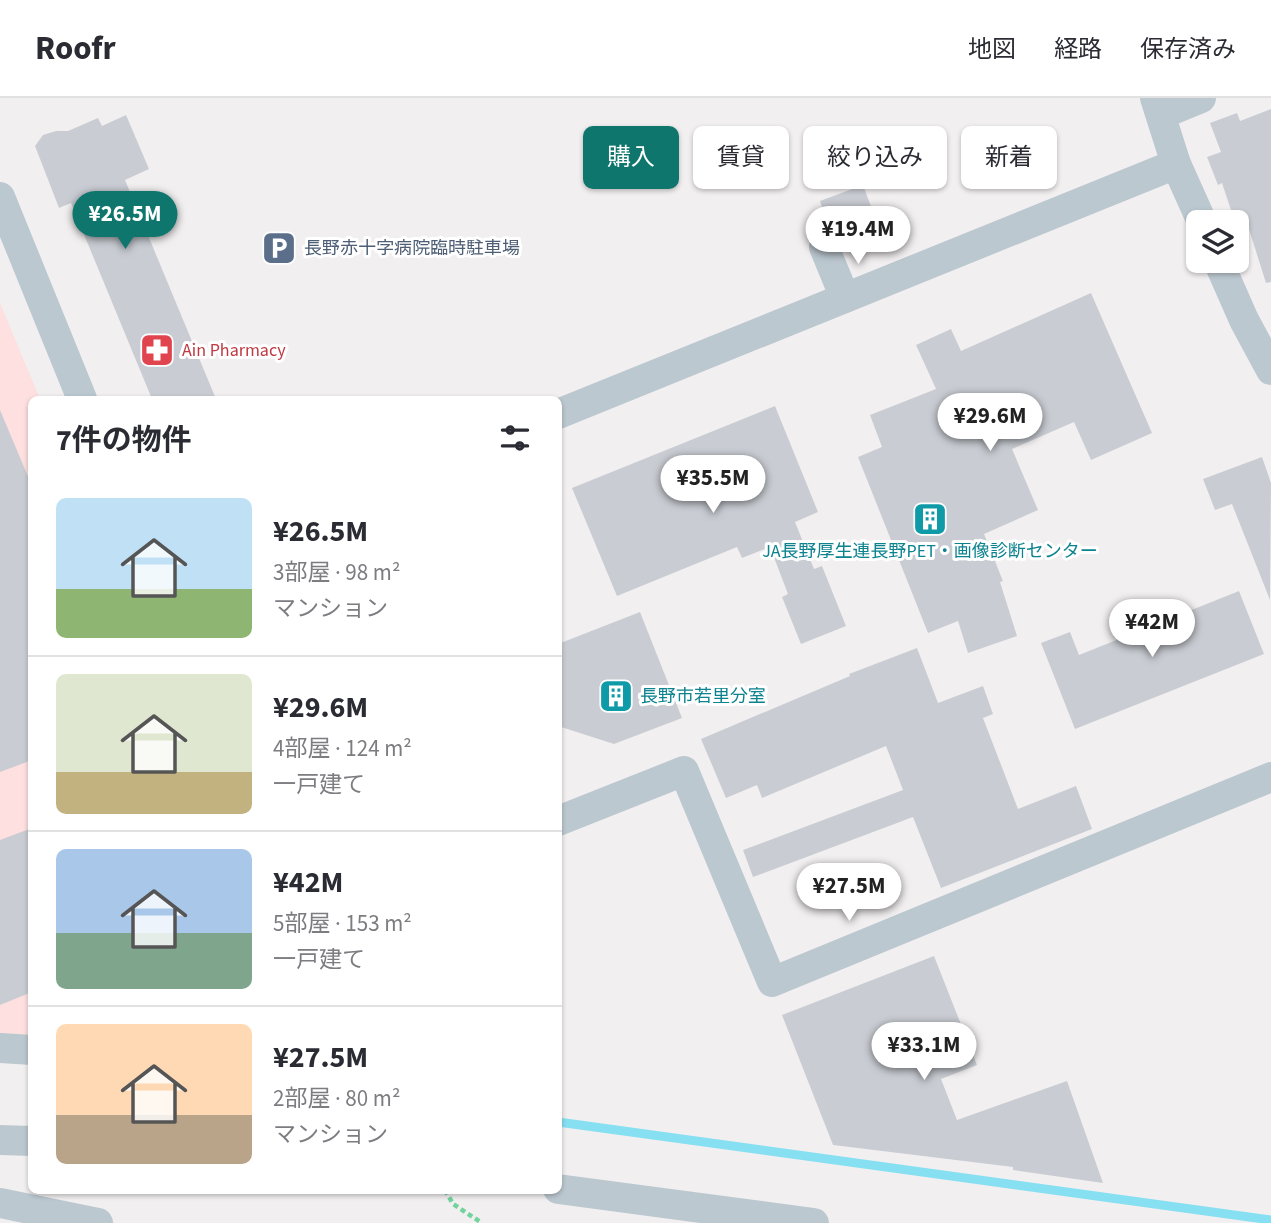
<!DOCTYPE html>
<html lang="ja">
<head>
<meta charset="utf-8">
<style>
  :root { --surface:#fff; --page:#f2f2f3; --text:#2b2b33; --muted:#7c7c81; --line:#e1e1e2; --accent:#0f766e }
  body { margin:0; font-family:"Source Sans 3","Noto Sans JP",sans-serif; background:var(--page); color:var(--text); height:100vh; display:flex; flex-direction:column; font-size:26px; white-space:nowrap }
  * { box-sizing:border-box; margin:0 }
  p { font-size:23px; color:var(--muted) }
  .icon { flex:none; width:38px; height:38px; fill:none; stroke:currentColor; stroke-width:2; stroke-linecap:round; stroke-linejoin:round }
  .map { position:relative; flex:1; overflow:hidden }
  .details { position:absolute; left:28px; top:298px; width:534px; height:798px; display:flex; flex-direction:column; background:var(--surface); border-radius:10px; box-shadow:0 2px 5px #0004 }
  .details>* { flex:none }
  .guide { position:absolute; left:583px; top:28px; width:583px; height:63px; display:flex; gap:14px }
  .buttons { position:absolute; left:1186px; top:112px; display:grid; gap:14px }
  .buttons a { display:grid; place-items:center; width:63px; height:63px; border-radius:10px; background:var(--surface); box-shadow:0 2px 5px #0004; font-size:35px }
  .price { position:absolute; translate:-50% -60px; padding:0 16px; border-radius:24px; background:#fff; color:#222; font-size:23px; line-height:46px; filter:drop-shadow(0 2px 4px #0008) }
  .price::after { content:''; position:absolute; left:50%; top:42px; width:21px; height:16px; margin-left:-10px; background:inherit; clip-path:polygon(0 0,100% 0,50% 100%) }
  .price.on { background:var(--accent); color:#fff }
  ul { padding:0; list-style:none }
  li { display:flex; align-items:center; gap:21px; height:175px; padding:0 28px }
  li+li { border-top:2px solid var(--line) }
  li span { display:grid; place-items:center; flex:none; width:196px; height:140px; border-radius:10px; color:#555 }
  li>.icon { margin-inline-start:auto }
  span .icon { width:84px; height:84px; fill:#fffc; stroke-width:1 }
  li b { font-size:30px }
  h2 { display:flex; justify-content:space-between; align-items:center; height:84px; padding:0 28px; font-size:30px }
  .chip { padding:0 24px; border-radius:10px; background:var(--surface); box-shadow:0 2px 5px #0004; font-size:24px; line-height:63px }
  .chip.on { background:var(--accent); color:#fff }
  header { display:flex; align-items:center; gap:42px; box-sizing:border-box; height:98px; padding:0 35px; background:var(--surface); border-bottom:2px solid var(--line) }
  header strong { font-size:33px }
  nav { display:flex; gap:38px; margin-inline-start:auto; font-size:24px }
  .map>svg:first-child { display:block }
  .medical { fill:#fde0df }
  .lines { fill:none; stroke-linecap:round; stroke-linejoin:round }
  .stream { stroke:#86e0f2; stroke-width:9 }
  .building { fill:#c9cdd3 }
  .path { stroke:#71d39e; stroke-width:4.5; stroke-dasharray:5 3.5; stroke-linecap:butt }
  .minor { stroke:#bcc8d0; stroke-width:30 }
  .labels { text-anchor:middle; stroke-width:6; stroke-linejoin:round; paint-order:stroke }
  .service-label { font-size:18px; fill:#4e5e75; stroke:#fff; text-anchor:start }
  .health-label { font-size:18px; fill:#be3a42; stroke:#fff; text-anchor:start }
  .culture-label { font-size:18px; fill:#0d838f; stroke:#fff }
</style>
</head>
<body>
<header>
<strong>Roofr</strong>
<nav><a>地図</a><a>経路</a><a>保存済み</a></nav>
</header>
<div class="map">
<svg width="1271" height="1125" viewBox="0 0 1271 1125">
  <rect width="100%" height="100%" fill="#f2eff0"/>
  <path class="medical" d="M0,205L40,301H32L31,937L0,936Z"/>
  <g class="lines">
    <path class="stream" d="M558,1024L1271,1122"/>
  </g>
  <g class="building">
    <path d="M1271,11V184L1266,185L1248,128L1238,131L1237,124H1235L1222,85L1218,87L1207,59L1221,54L1210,25L1237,15L1240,23Z"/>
    <path d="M126,17L149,71L125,82L216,301H152L71,105L59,110L35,48L43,37L56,33H68L98,20L102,28Z"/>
    <path d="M863,87L873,114L829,129L820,103Z"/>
    <path d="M1091,195L1152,335L1091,362L1074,324L1012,351L1038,412L984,436L1003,483L1000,484L1017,538L968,555L958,523L928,535L858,359L882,349L870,317L936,291L916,247L951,231L961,253Z"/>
    <path d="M775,308L818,414L795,424L814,471L822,468L846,528L801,546L782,499L788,496L770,449L742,460L737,449L617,498L572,390Z"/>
    <path d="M0,312L32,388V662L0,674Z"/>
    <path d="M1262,359L1271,385L1270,502L1232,406L1215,412L1203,381Z"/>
    <path d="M1239,493L1264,556L1075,631L1041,545L1070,534L1079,557Z"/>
    <path d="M640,514L682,620L614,646L558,628V546Z"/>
    <path d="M917,550L938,605L983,588L993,616L983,620L1018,711L1076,688L1092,731L941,790L913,719L753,779L743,752L903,692L886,648L762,700L757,687L726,700L701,641L850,578L849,576Z"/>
    <path d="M32,730V894L0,907V742Z"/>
    <path d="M934,858L977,967L941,981L957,1022L1067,983L1103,1085L1013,1072V1069L833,1047L782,917Z"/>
  </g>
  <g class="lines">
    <path class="path" d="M445,1092L453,1106L482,1125"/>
    <g class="minor">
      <path d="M1155,0L1176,66L1202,124"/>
      <path d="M1162,16L1201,0"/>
      <path d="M0,99L82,301"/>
      <path d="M824,149L845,200"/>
      <path d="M1218,163L1244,222L1271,272"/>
      <path d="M558,316L1176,66"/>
      <path d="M558,723L684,673L772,884L1271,679"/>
      <path d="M0,950L32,952"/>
      <path d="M0,1042L32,1043"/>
      <path d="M558,1091L814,1125"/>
      <path d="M0,1105L98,1125"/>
    </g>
  </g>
  <defs>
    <g id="parking-square" transform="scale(1.75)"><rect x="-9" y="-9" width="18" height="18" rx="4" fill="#5c6f8a" stroke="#fff"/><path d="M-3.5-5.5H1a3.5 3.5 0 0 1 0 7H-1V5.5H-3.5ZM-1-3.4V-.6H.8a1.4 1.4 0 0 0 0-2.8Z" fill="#fff"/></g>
    <g id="pharmacy-square" transform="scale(1.75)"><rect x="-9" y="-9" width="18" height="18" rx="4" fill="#e0444e" stroke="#fff"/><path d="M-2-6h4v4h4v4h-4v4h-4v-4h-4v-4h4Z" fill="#fff"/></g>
    <g id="building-square" transform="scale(1.75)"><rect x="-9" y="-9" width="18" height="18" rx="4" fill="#0f9aa8" stroke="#fff"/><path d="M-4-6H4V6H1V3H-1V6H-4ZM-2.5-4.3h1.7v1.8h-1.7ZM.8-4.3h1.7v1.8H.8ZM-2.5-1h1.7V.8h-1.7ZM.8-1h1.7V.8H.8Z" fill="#fff"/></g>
  </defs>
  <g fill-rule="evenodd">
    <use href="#parking-square" x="279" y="150"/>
    <use href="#pharmacy-square" x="157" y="252"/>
    <use href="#building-square" x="930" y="421"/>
    <use href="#building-square" x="616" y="598"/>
  </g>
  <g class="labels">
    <g class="service-label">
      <text x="304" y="156">長野赤十字病院臨時駐車場</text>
    </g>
    <g class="health-label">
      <text x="182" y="258">Ain Pharmacy</text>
    </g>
    <g class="culture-label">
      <text x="930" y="459">JA長野厚生連長野PET・画像診断センター</text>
      <text x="640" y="604" text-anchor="start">長野市若里分室</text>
    </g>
  </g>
</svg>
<div class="buttons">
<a><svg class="icon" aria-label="layers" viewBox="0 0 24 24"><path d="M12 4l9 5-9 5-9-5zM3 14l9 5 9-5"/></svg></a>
</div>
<b class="price on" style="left:125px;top:153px">¥26.5M</b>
<b class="price" style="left:858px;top:168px">¥19.4M</b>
<b class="price" style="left:990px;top:355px">¥29.6M</b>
<b class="price" style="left:713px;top:417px">¥35.5M</b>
<b class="price" style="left:1152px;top:561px">¥42M</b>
<b class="price" style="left:849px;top:825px">¥27.5M</b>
<b class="price" style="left:924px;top:984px">¥33.1M</b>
<div class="guide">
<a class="chip on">購入</a>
<a class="chip">賃貸</a>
<a class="chip">絞り込み</a>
<a class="chip">新着</a>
</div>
<section class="details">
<h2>7件の物件<svg class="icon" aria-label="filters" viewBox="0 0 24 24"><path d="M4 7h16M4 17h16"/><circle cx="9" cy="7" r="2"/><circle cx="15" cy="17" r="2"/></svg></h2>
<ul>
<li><span style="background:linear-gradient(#bfe0f5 65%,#8fb573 0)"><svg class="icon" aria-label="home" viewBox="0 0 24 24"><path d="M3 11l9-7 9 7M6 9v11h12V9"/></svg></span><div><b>¥26.5M</b><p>3部屋 · 98 m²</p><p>マンション</p></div></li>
<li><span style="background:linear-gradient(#dfe7d0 70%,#c2b280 0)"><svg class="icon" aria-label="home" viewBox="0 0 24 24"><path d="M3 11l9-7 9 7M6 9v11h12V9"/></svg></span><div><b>¥29.6M</b><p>4部屋 · 124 m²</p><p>一戸建て</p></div></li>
<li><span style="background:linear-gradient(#a9c7e8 60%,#7fa58c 0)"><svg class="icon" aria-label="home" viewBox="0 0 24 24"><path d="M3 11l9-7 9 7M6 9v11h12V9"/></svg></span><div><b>¥42M</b><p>5部屋 · 153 m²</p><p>一戸建て</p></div></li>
<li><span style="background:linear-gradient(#ffd9b3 65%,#b9a48a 0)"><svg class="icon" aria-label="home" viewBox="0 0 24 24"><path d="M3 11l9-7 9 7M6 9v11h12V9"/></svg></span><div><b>¥27.5M</b><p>2部屋 · 80 m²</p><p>マンション</p></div></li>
</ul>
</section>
</div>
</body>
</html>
